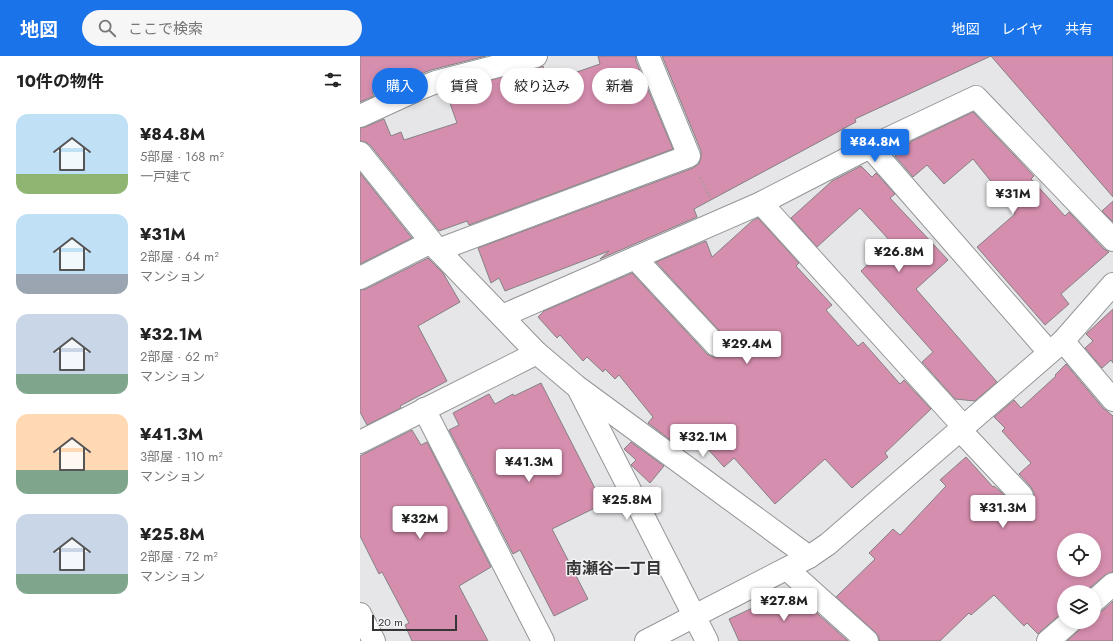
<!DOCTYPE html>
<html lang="ja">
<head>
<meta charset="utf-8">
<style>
  :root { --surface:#fff; --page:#f6f6f6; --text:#222; --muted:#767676; --accent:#1a73e8 }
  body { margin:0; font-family:Jost,"Noto Sans JP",sans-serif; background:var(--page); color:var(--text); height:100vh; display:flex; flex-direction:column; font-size:15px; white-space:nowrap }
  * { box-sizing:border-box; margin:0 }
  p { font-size:13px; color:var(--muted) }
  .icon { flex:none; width:22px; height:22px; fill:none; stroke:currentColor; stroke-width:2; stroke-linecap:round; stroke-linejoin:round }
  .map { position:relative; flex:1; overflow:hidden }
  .sheet { display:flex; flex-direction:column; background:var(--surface); width:360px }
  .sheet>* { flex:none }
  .banner { position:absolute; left:12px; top:12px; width:380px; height:36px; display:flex; gap:8px }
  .tools { position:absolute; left:697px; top:477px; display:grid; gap:8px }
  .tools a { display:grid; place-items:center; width:44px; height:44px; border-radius:50%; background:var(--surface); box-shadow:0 2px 6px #0003; font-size:20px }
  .scale { position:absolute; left:12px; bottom:10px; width:85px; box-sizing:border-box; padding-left:4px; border:2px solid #363637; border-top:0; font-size:11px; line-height:14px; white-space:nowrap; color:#363637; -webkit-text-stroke:3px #f3f3f5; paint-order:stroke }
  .price { position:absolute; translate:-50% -34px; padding:0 9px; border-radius:4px; background:#fff; color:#222; font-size:13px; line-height:26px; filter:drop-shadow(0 1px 2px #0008) }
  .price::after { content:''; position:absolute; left:50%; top:24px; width:12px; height:9px; margin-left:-6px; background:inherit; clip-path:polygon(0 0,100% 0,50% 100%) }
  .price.active { background:var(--accent); color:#fff }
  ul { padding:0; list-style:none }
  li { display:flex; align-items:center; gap:12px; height:100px; padding:0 16px }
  li span { display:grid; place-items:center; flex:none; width:112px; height:80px; border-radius:12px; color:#555 }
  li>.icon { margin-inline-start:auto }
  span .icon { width:48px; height:48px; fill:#fffc; stroke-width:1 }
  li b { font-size:17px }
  h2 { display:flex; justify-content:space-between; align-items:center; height:48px; padding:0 16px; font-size:17px }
  .chip { padding:0 14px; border-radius:18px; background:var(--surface); box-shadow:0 2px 6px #0003; font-size:14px; line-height:36px }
  .chip.active { background:var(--accent); color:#fff }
  header { display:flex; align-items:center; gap:24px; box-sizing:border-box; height:56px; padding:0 20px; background:var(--accent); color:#fff }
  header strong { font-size:19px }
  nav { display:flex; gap:22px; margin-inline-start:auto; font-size:14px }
  .search { width:280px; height:36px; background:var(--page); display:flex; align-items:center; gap:10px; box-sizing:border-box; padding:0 14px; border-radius:22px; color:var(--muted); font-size:15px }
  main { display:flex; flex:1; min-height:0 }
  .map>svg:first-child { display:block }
  .building { fill:#d58eae; stroke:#848283; fill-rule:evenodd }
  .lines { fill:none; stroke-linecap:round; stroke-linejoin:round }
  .minor-casing { stroke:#949597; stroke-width:24 }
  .path { stroke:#9b9b9d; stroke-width:2.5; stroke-dasharray:1 3; stroke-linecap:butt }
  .minor { stroke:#fff; stroke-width:22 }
  .labels { text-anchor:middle; stroke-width:3; stroke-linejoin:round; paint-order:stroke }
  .neighbourhood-label { font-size:16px; font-weight:bold; fill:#363637; stroke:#f3f3f5 }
</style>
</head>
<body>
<header>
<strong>地図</strong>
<div class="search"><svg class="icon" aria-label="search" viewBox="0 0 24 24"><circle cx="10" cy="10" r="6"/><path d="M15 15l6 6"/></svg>ここで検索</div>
<nav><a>地図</a><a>レイヤ</a><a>共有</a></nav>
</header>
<main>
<section class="sheet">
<h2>10件の物件<svg class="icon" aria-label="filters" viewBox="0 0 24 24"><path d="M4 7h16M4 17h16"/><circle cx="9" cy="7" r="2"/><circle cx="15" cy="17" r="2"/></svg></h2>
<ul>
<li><span style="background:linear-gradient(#bfe0f5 75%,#8fb573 0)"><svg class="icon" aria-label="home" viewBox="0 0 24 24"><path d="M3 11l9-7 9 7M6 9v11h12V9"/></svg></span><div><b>¥84.8M</b><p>5部屋 · 168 m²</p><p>一戸建て</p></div></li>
<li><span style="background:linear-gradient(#bfe0f5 75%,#9aa5b1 0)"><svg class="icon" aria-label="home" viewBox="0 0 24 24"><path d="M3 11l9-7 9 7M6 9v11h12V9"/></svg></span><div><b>¥31M</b><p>2部屋 · 64 m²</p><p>マンション</p></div></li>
<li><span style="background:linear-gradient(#c9d6e8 75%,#7fa58c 0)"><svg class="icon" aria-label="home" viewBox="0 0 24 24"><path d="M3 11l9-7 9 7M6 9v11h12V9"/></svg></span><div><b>¥32.1M</b><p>2部屋 · 62 m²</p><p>マンション</p></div></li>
<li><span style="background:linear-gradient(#ffd9b3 70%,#7fa58c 0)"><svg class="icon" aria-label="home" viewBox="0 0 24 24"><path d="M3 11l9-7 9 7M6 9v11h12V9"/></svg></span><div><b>¥41.3M</b><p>3部屋 · 110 m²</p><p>マンション</p></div></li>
<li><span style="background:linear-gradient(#c9d6e8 75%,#7fa58c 0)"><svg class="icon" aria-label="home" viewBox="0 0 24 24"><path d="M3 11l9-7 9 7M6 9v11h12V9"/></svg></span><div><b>¥25.8M</b><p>2部屋 · 72 m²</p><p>マンション</p></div></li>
</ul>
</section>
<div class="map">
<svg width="753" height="585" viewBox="0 0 753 585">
  <rect width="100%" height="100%" fill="#e6e6e8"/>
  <g class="building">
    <path d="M0,0H126L71,14L12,36L14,40L0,46Z"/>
    <path d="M238,0H276V5L313,93L109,169L107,165L79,175L10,89L5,86L0,85V72L5,71L24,63L31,80L41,76L44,84L97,67L86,36L183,10L188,26L240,8Z"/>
    <path d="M302,0H753V141L631,0L495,63L496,66L334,153L337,161L240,203L249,195L145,235L139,222L131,227L118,192L333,112L339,108L341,101V95Z"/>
    <path d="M613,56L674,120L671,123L705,160L709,156L744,193L749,196L701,238L709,248L685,269L617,191L655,158L653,155L654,154L613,103L584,128L567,109L553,121L535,100L552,85Z"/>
    <path d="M501,110L512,121L516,117L535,138L530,142L588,204L556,233L637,326L615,345L595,343L562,306L573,296L501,215L531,186L500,152L457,191L431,162L472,125Z"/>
    <path d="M0,117L52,182L0,208Z"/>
    <path d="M753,145V166L742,155Z"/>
    <path d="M398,162L439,207L436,210L472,249L466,254L498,290L503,286L540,328L544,324L571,353L525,397L528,401L492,432L465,403L415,448L374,402L364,411L339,383L327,394L323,389L321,392L288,367L293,361L259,319L255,323L245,313L243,316L227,301L223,305L200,279L197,282L178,261L184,255L272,217L347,298L353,301H359L365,298L368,292V286L365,281L296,206L346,185L352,201L392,165Z"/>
    <path d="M68,202L83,217L100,246L58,270L87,325L40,350L41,352L7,369L0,356V234L6,233Z"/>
    <path d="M753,253V307L751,304L742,312L725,292L733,285L726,278Z"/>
    <path d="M706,308L743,352L753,360V516L745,519L725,536H704V555L678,578L667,567L664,570L634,539L611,559L609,557L580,585H519V581L515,576L476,541L515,503L509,497L533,473L540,479L586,430L580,424L606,401L633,431L634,430L640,435L653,449L658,452H664L671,449L674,443V437L671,431L659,418L671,407L642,375L645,372L634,361L654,344L661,352L696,320L695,319ZM704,484H734V514H704Z"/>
    <path d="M181,327L243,448L192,473L228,543L194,560L160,494L153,498L89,374L99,369L93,357L129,338L135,348L153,338L154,340Z"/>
    <path d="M52,374L61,389L67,386L131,511L99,530L128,585H52L45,569L49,567L22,516L19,518L0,480V400Z"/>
    <path d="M271,386L304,410L290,427L271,409L276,404L264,393Z"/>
    <path d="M431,534L488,585H379L369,563Z"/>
    <path d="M753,545V585H707L718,575L722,570V566H734V557L742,555Z"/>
  </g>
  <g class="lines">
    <g class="minor-casing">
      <g id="minor">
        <path d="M0,60L61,32L76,26L176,0"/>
        <path d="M510,91L689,296"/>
        <path d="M0,97L78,194L177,297L216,330L449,501"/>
        <path d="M401,147L603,370"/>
        <path d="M78,194L329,100L288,0"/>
        <path d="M275,202L356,289"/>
        <path d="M0,222L71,186"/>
        <path d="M142,260L401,147L510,91L616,41L753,184"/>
        <path d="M703,285L753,344"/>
        <path d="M219,334L347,585"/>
        <path d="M64,353L183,585"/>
        <path d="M600,374L662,440"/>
        <path d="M0,386L177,297"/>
        <path d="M427,513L507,585"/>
        <path d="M734,545L753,528"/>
        <path d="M0,558L14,585"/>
        <path d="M286,585L449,501L468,488L703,285L753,228"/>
        <path d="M688,585L710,566"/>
      </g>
    </g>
    <path class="path" d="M340,122L350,141"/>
    <use href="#minor" class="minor"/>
  </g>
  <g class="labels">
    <g class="neighbourhood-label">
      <text x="254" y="518">南瀬谷一丁目</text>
    </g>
  </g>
</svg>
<div class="tools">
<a><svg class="icon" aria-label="locate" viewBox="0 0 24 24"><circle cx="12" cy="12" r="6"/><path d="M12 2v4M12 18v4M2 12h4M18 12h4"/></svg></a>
<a><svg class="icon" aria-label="layers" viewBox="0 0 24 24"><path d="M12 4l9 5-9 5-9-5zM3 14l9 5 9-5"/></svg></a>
</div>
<div class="scale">20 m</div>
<b class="price active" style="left:515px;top:107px">¥84.8M</b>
<b class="price" style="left:653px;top:159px">¥31M</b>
<b class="price" style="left:539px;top:217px">¥26.8M</b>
<b class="price" style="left:387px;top:309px">¥29.4M</b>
<b class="price" style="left:343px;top:402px">¥32.1M</b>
<b class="price" style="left:169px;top:427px">¥41.3M</b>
<b class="price" style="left:267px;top:465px">¥25.8M</b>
<b class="price" style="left:643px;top:473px">¥31.3M</b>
<b class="price" style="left:60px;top:484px">¥32M</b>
<b class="price" style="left:424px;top:566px">¥27.8M</b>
<div class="banner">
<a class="chip active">購入</a>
<a class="chip">賃貸</a>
<a class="chip">絞り込み</a>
<a class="chip">新着</a>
</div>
</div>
</main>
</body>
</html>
